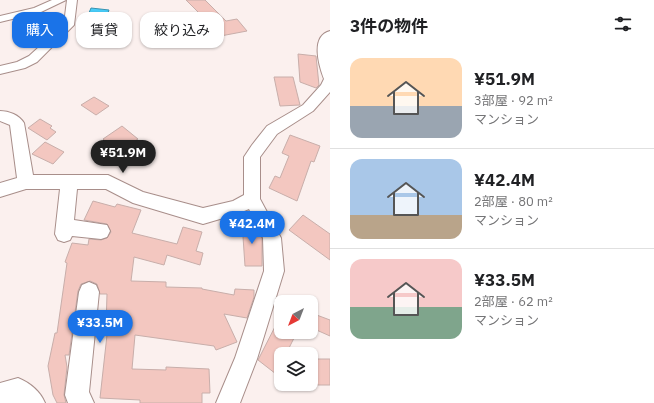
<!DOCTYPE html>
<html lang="ja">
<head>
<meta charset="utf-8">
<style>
  :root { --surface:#fff; --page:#f6f6f6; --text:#202124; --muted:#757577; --line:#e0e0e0; --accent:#1a73e8 }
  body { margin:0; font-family:"IBM Plex Sans","Noto Sans JP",sans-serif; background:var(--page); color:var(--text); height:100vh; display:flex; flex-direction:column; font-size:15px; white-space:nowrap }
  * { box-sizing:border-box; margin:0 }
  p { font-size:13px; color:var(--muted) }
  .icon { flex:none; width:22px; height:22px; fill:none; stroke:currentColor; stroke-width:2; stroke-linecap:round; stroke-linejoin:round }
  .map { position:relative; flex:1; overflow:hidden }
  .sheet { display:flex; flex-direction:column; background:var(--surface); width:324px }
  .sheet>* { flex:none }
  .banner { position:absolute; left:12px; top:12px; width:258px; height:36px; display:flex; gap:8px }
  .needle { width:26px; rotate:222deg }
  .fabs { position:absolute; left:274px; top:295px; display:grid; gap:8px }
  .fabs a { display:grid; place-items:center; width:44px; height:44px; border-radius:8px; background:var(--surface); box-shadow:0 1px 3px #0004; font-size:20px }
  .price { position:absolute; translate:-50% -34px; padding:0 9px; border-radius:14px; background:var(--accent); color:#fff; font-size:13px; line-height:26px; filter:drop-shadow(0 1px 2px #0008) }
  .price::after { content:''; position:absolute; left:50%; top:24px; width:12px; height:9px; margin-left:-6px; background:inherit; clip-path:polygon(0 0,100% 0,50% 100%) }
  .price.active { background:#222; color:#fff }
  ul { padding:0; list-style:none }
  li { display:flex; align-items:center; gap:12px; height:100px; padding:0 20px }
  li+li { border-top:1px solid var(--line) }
  li span { display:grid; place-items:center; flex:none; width:112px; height:80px; border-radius:12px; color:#555 }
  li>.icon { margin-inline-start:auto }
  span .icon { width:48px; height:48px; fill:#fffc; stroke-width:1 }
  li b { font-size:17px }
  h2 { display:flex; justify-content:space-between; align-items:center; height:48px; padding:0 20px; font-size:17px }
  .tag { padding:0 14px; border-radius:12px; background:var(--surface); box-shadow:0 1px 3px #0004; font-size:14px; line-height:36px }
  .tag.active { background:var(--accent); color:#fff }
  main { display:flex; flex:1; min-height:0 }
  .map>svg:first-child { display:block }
  .water { fill:#48cdf9; stroke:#3893b1 }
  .building { fill:#f3c7c0; stroke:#c8aeaa }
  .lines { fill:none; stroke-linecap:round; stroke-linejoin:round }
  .minor-casing { stroke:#a88e8a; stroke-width:2 }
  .minor { fill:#fff; fill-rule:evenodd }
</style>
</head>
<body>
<main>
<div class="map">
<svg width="330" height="403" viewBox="0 0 330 403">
  <rect width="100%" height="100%" fill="#fbf0ee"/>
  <path class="water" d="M91,8L109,10L103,26L84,25Z"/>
  <g class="building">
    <path d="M186,0H205L226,21L237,19L247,31L210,38L201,26L210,24Z"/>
    <path d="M298,54L316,56L319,85L316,88L300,82Z"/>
    <path d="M274,77H293L300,105L280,106Z"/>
    <path d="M94,97L109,106L96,115L81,105Z"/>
    <path d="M40,119L52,126L50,128L56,132L47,140L28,128Z"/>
    <path d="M122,126L138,139L124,148L121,145L115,150L103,139Z"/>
    <path d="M290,135L320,146L314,162L311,161L297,201L269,188L275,176L280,178L289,156L282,153Z"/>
    <path d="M45,142L64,152L53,164L32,154Z"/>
    <path d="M93,201L115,207L117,204L141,210L132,233L177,244L183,227L202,232L196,251L203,253L200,265L167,255L164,265L134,257L131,281L166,282V287L202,288V289L234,295L235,289L254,290V297L247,318L224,314L237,342L216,350L214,346L135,335L132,369L166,370V367L209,369L210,393H202V403H140V400L100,398L108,326H106L107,294H100L97,284L90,281L81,284L78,291L69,355H65L67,367L64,395L66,403H57L53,395L48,366L55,333H57L67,263L65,262L72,243L88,245L89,239L101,240L107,238L111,232L107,224L84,220Z"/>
    <path d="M303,215L330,234V260L289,230Z"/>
    <path d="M253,221L262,238V266H245L242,222Z"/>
    <path d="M314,314L330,320V336L312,328Z"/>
    <path d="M281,315V332H297L286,354H281V364L276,374L258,360Z"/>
    <path d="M311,359H330V385H316Z"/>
  </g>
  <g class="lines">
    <g class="minor-casing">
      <g id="minor">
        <path d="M52,0H66L41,12L0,22V16L34,8Z"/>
        <path d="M67,0H77L74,25L37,62L25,68L0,74V66L17,62L29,56L64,24Z"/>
        <path d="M330,31V92L313,111L277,134L260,157V199L281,238L284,271L257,359L240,403H216L235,358L264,271L263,238L249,209L237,214L203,224L133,203L106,189H77L74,220L107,225L110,231L107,237L101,239L72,236L70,240L64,242L58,240L55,234L60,189H26L0,197V183L17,178L10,125L0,121V111C9,111 19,115 24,123L33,175H108L143,192L203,208L233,201L244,195V157L252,145L267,126L303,105L321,85L324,79C319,66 310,36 330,31Z"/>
        <path d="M89,282L96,285L99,292L89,392L94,403H68L65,395L79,292L82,285Z"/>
        <path d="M18,378C30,383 40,391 45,403H0V383Z"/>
      </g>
    </g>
    <use href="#minor" class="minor"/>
  </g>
</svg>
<div class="fabs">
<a><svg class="needle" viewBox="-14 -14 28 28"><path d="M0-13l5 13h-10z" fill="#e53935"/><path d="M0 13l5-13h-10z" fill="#757577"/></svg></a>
<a><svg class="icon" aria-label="layers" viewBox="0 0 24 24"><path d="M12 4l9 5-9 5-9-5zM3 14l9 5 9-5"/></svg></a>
</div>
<b class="price active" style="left:123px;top:174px">¥51.9M</b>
<b class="price" style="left:252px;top:245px">¥42.4M</b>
<b class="price" style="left:100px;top:344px">¥33.5M</b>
<div class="banner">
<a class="tag active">購入</a>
<a class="tag">賃貸</a>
<a class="tag">絞り込み</a>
</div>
</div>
<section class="sheet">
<h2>3件の物件<svg class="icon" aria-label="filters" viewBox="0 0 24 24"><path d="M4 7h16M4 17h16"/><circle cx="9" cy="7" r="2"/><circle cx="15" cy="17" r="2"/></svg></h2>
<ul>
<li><span style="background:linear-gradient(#ffd9b3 60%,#9aa5b1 0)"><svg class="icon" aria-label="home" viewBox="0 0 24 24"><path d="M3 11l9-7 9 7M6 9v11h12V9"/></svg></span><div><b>¥51.9M</b><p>3部屋 · 92 m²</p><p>マンション</p></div></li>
<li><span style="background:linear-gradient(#a9c7e8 70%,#b9a48a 0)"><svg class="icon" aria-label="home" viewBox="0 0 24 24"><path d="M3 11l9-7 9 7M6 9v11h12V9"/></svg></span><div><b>¥42.4M</b><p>2部屋 · 80 m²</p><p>マンション</p></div></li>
<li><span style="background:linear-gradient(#f6c9c9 60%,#7fa58c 0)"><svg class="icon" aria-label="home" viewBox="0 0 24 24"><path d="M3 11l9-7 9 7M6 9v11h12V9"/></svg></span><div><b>¥33.5M</b><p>2部屋 · 62 m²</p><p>マンション</p></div></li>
</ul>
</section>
</main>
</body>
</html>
